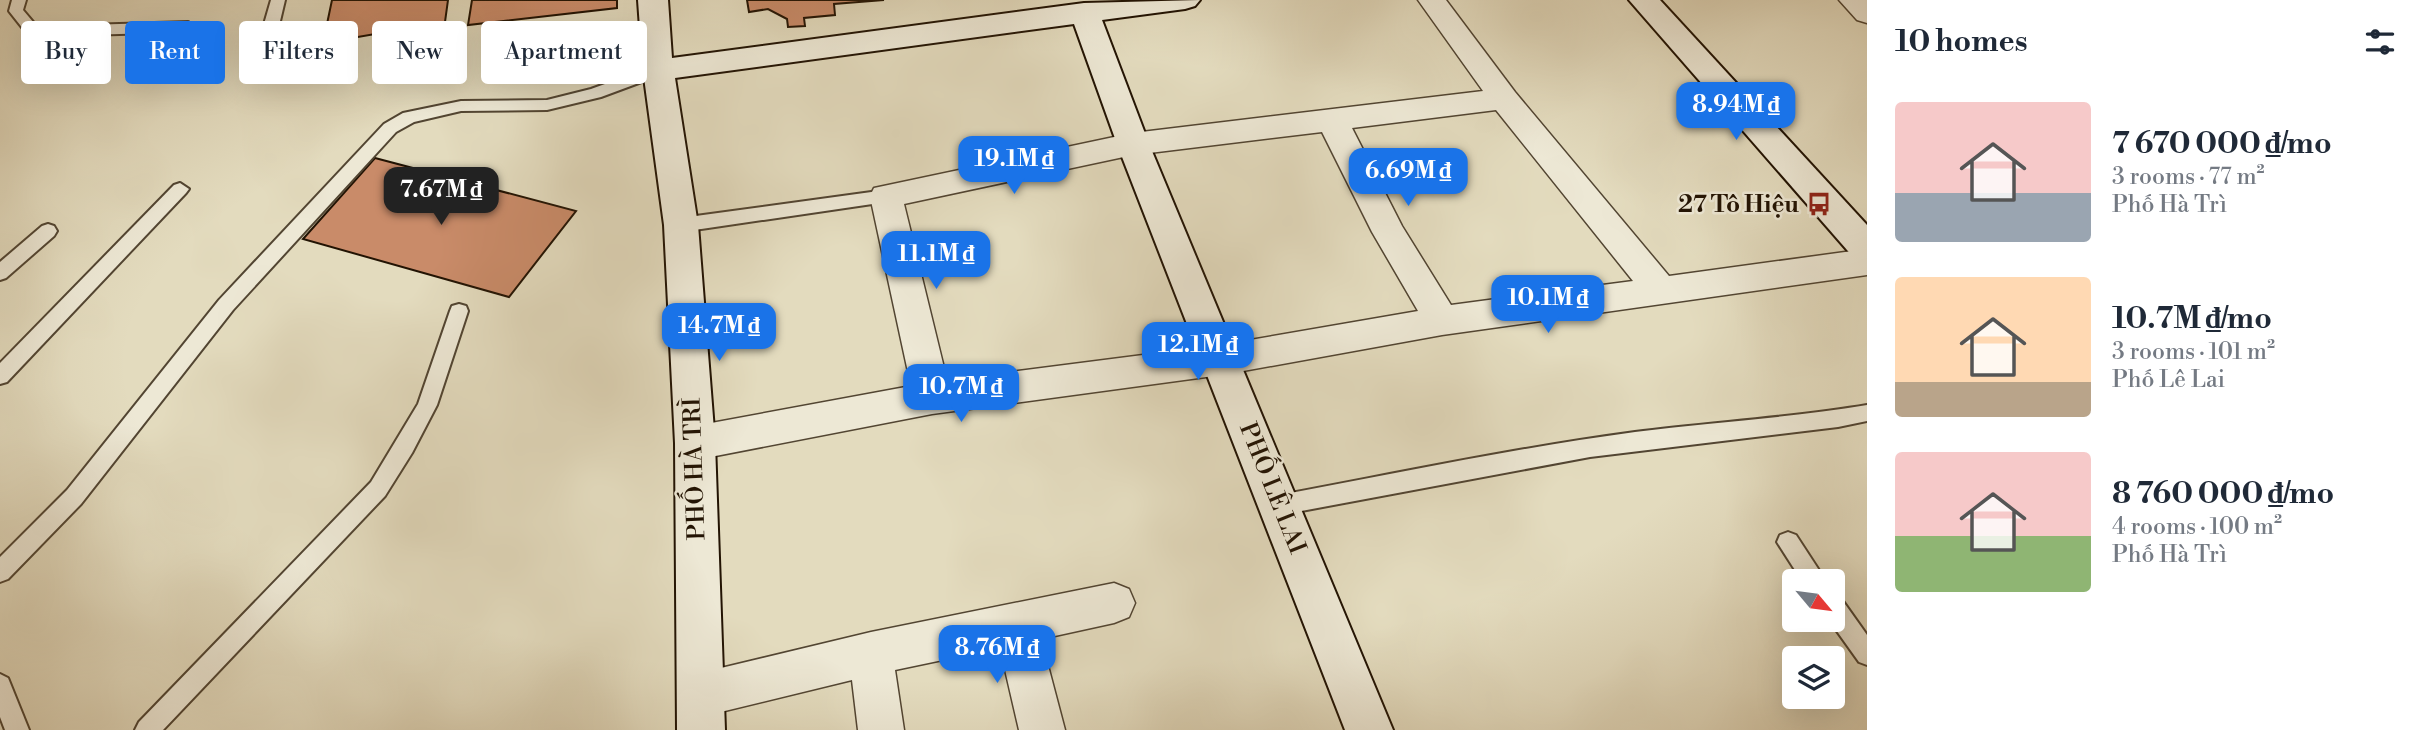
<!DOCTYPE html>
<html lang="en">
<head>
<meta charset="utf-8">
<style>
  :root { --surface:#fff; --page:#f6f6f7; --text:#1f2937; --muted:#747a83; --accent:#1a73e8 }
  body { margin:0; font-family:"Libre Bodoni",serif; background:var(--page); color:var(--text); height:100vh; display:flex; flex-direction:column; font-size:26px; white-space:nowrap }
  * { box-sizing:border-box; margin:0 }
  p { font-size:23px; color:var(--muted) }
  .icon { flex:none; width:38px; height:38px; fill:none; stroke:currentColor; stroke-width:2; stroke-linecap:round; stroke-linejoin:round }
  .map { position:relative; flex:1; overflow:hidden }
  .details { display:flex; flex-direction:column; background:var(--surface); width:560px }
  .details>* { flex:none }
  .banner { position:absolute; left:21px; top:21px; width:665px; height:63px; display:flex; gap:14px }
  .needle { width:46px; rotate:119deg }
  .tools { position:absolute; left:1782px; top:569px; display:grid; gap:14px }
  .tools a { display:grid; place-items:center; width:63px; height:63px; border-radius:7px; background:var(--surface); box-shadow:0 7px 28px #0002; font-size:35px }
  .price { position:absolute; translate:-50% -60px; padding:0 16px; border-radius:14px; background:var(--accent); color:#fff; font-size:23px; line-height:46px; filter:drop-shadow(0 2px 4px #0008) }
  .price::after { content:''; position:absolute; left:50%; top:42px; width:21px; height:16px; margin-left:-10px; background:inherit; clip-path:polygon(0 0,100% 0,50% 100%) }
  .price.current { background:#222; color:#fff }
  ul { padding:0; list-style:none }
  li { display:flex; align-items:center; gap:21px; height:175px; padding:0 28px }
  li span { display:grid; place-items:center; flex:none; width:196px; height:140px; border-radius:7px; color:#555 }
  li>.icon { margin-inline-start:auto }
  span .icon { width:84px; height:84px; fill:#fffc; stroke-width:1 }
  li b { font-size:30px }
  h2 { display:flex; justify-content:space-between; align-items:center; height:84px; padding:0 28px; font-size:30px }
  .pill { padding:0 24px; border-radius:7px; background:var(--surface); box-shadow:0 7px 28px #0002; font-size:24px; line-height:63px }
  .pill.current { background:var(--accent); color:#fff }
  main { display:flex; flex:1; min-height:0 }
  .map>svg:first-child { display:block }
  .building { fill:#c98b69; stroke:#221303; stroke-width:2 }
  .lines { fill:none; stroke-linecap:round; stroke-linejoin:round }
  .lane-casing { stroke:#524532; stroke-width:4 }
  .street-casing { stroke:#524532; stroke-width:3 }
  .secondary-casing { stroke:#221303; stroke-width:4 }
  .lane { fill:#ede8d5; fill-rule:evenodd }
  .street { fill:#ede8d5; fill-rule:evenodd }
  .secondary { fill:#ede8d5; fill-rule:evenodd }
  .labels { text-anchor:middle; stroke-width:5; stroke-linejoin:round; paint-order:stroke }
  .poi-label { font-size:24px; font-weight:bold; fill:#221303; stroke:#ede8d5; text-anchor:end }
  .street-label { font-size:24px; fill:#221303; stroke:#ede8d5 }
</style>
</head>
<body>
<main>
<div class="map">
<svg width="1867" height="730" viewBox="0 0 1867 730">
  <rect width="100%" height="100%" fill="#e3dbbe"/>
  <filter id="stains"><feTurbulence type="fractalNoise" baseFrequency=".00286" numOctaves="4"/><feColorMatrix values="0 0 0 0 .2 0 0 0 0 .09 0 0 0 0 .02 0 0 0 .5 -.17"/></filter>
  <radialGradient id="worn" r=".72"><stop offset=".6" stop-color="#630" stop-opacity="0"/><stop offset="1" stop-color="#630" stop-opacity=".3"/></radialGradient>
  <g class="building">
    <path d="M332,0H448L445,22L323,43Z"/>
    <path d="M472,0H617V8L468,25Z"/>
    <path d="M747,0H884L834,4L835,15L804,18L805,26L788,27L787,19L768,9L749,12Z"/>
    <path d="M375,158L576,211L509,297L303,239Z"/>
  </g>
  <g class="lines">
    <g class="lane-casing">
      <g id="lane">
        <path d="M12,0H26L23,10L34,23L51,26L188,22L195,27L188,32L51,36L24,30L9,11Z"/>
        <path d="M271,0H285L276,38L268,43L260,38Z"/>
        <path d="M658,65L666,70L663,74L601,97L547,110L461,111L414,122L396,132L233,310L81,504L8,579L0,582V557L67,490L219,300L384,124L403,113L461,101L547,100L591,89Z"/>
        <path d="M180,183L189,189L186,193L7,382L0,384V363L174,185Z"/>
        <path d="M886,190L895,196L886,202L681,232L675,230L672,225L675,220L681,218Z"/>
        <path d="M48,224L54,226L57,231L54,236L6,278L0,280V262L42,226Z"/>
        <path d="M459,304L466,306L468,311L437,405L412,453L385,496L163,730H135L139,722L371,482L418,404L450,311L452,306Z"/>
        <path d="M1867,405V421L1838,427L1590,457L1280,515L1273,512L1269,505L1273,498L1280,495C1398,473 1516,448 1635,432C1712,422 1790,418 1867,405Z"/>
        <path d="M1788,532L1796,535L1826,581H1802L1777,542L1780,535Z"/>
        <path d="M1832,594L1840,597L1867,635V665L1859,662L1829,620H1832Z"/>
        <path d="M0,674L8,678L29,730H5L0,717Z"/>
      </g>
    </g>
    <g class="street-casing">
      <g id="street">
        <path d="M1418,0H1446L1515,92L1669,276L1867,249V275L1442,335L1221,375L932,414L695,460L681,455L676,443L681,431L695,426L911,386L870,196L874,188L1133,133L1483,91ZM1496,110L1633,281L1451,305L1402,226L1352,128ZM1322,132L1372,232L1418,311L1221,345L947,380L904,204L1133,155Z"/>
        <path d="M1839,0H1867V23L1857,20Z"/>
        <path d="M1114,583L1129,589L1135,603L1129,617L1114,623L1041,639L1065,730H1019L1000,648L895,670L904,730H858L852,680L700,717L684,711L678,695L684,679L700,673L871,632Z"/>
      </g>
    </g>
    <g class="secondary-casing">
      <g id="secondary">
        <path d="M638,0H668L672,58L1084,3L1200,0L1195,6L1185,9L1102,20L1149,144L1393,730H1345L1117,144L1074,24L675,78L698,225L715,443L725,730H677L675,443L664,225L643,70Z"/>
        <path d="M1629,0H1660L1867,225V262L1854,258Z"/>
      </g>
    </g>
    <use href="#lane" class="lane"/>
    <use href="#street" class="street"/>
    <use href="#secondary" class="secondary"/>
  </g>
  <defs>
    <g id="bus-bare" transform="scale(1.89)"><path d="M-5-6H5V4H4V6H2V4H-2V6H-4V4H-5ZM-3.5-4V0h7V-4ZM-3.5 1.2v1.5H-2V1.2ZM2 1.2v1.5H3.5V1.2Z" fill="#8f2418" stroke="#ede8d5" stroke-width="2.5" paint-order="stroke"/></g>
  </defs>
  <g fill-rule="evenodd">
    <use href="#bus-bare" x="1819" y="204"/>
  </g>
  <g class="labels">
    <g class="poi-label">
      <text x="1799" y="212">27 Tô Hiệu</text>
    </g>
    <g class="street-label">
      <text transform="translate(694 469) rotate(-92)" y="8">PHỐ HÀ TRÌ</text>
      <text transform="translate(1273 488) rotate(68)" y="8">PHỐ LÊ LAI</text>
    </g>
  </g>
  <rect width="100%" height="100%" filter="url(#stains)"/>
  <rect width="100%" height="100%" fill="url(#worn)"/>
</svg>
<div class="tools">
<a><svg class="needle" viewBox="-14 -14 28 28"><path d="M0-13l5 13h-10z" fill="#e53935"/><path d="M0 13l5-13h-10z" fill="#747a83"/></svg></a>
<a><svg class="icon" aria-label="layers" viewBox="0 0 24 24"><path d="M12 4l9 5-9 5-9-5zM3 14l9 5 9-5"/></svg></a>
</div>
<b class="price" style="left:1736px;top:142px">8.94M ₫</b>
<b class="price" style="left:1014px;top:196px">19.1M ₫</b>
<b class="price" style="left:1408px;top:208px">6.69M ₫</b>
<b class="price current" style="left:441px;top:227px">7.67M ₫</b>
<b class="price" style="left:936px;top:291px">11.1M ₫</b>
<b class="price" style="left:1548px;top:335px">10.1M ₫</b>
<b class="price" style="left:719px;top:363px">14.7M ₫</b>
<b class="price" style="left:1198px;top:382px">12.1M ₫</b>
<b class="price" style="left:961px;top:424px">10.7M ₫</b>
<b class="price" style="left:997px;top:685px">8.76M ₫</b>
<div class="banner">
<a class="pill">Buy</a>
<a class="pill current">Rent</a>
<a class="pill">Filters</a>
<a class="pill">New</a>
<a class="pill">Apartment</a>
</div>
</div>
<section class="details">
<h2>10 homes<svg class="icon" aria-label="filters" viewBox="0 0 24 24"><path d="M4 7h16M4 17h16"/><circle cx="9" cy="7" r="2"/><circle cx="15" cy="17" r="2"/></svg></h2>
<ul>
<li><span style="background:linear-gradient(#f6c9c9 65%,#9aa5b1 0)"><svg class="icon" aria-label="home" viewBox="0 0 24 24"><path d="M3 11l9-7 9 7M6 9v11h12V9"/></svg></span><div><b>7 670 000 ₫/mo</b><p>3 rooms · 77 m²</p><p>Phố Hà Trì</p></div></li>
<li><span style="background:linear-gradient(#ffd9b3 75%,#b9a48a 0)"><svg class="icon" aria-label="home" viewBox="0 0 24 24"><path d="M3 11l9-7 9 7M6 9v11h12V9"/></svg></span><div><b>10.7M ₫/mo</b><p>3 rooms · 101 m²</p><p>Phố Lê Lai</p></div></li>
<li><span style="background:linear-gradient(#f6c9c9 60%,#8fb573 0)"><svg class="icon" aria-label="home" viewBox="0 0 24 24"><path d="M3 11l9-7 9 7M6 9v11h12V9"/></svg></span><div><b>8 760 000 ₫/mo</b><p>4 rooms · 100 m²</p><p>Phố Hà Trì</p></div></li>
</ul>
</section>
</main>
</body>
</html>
